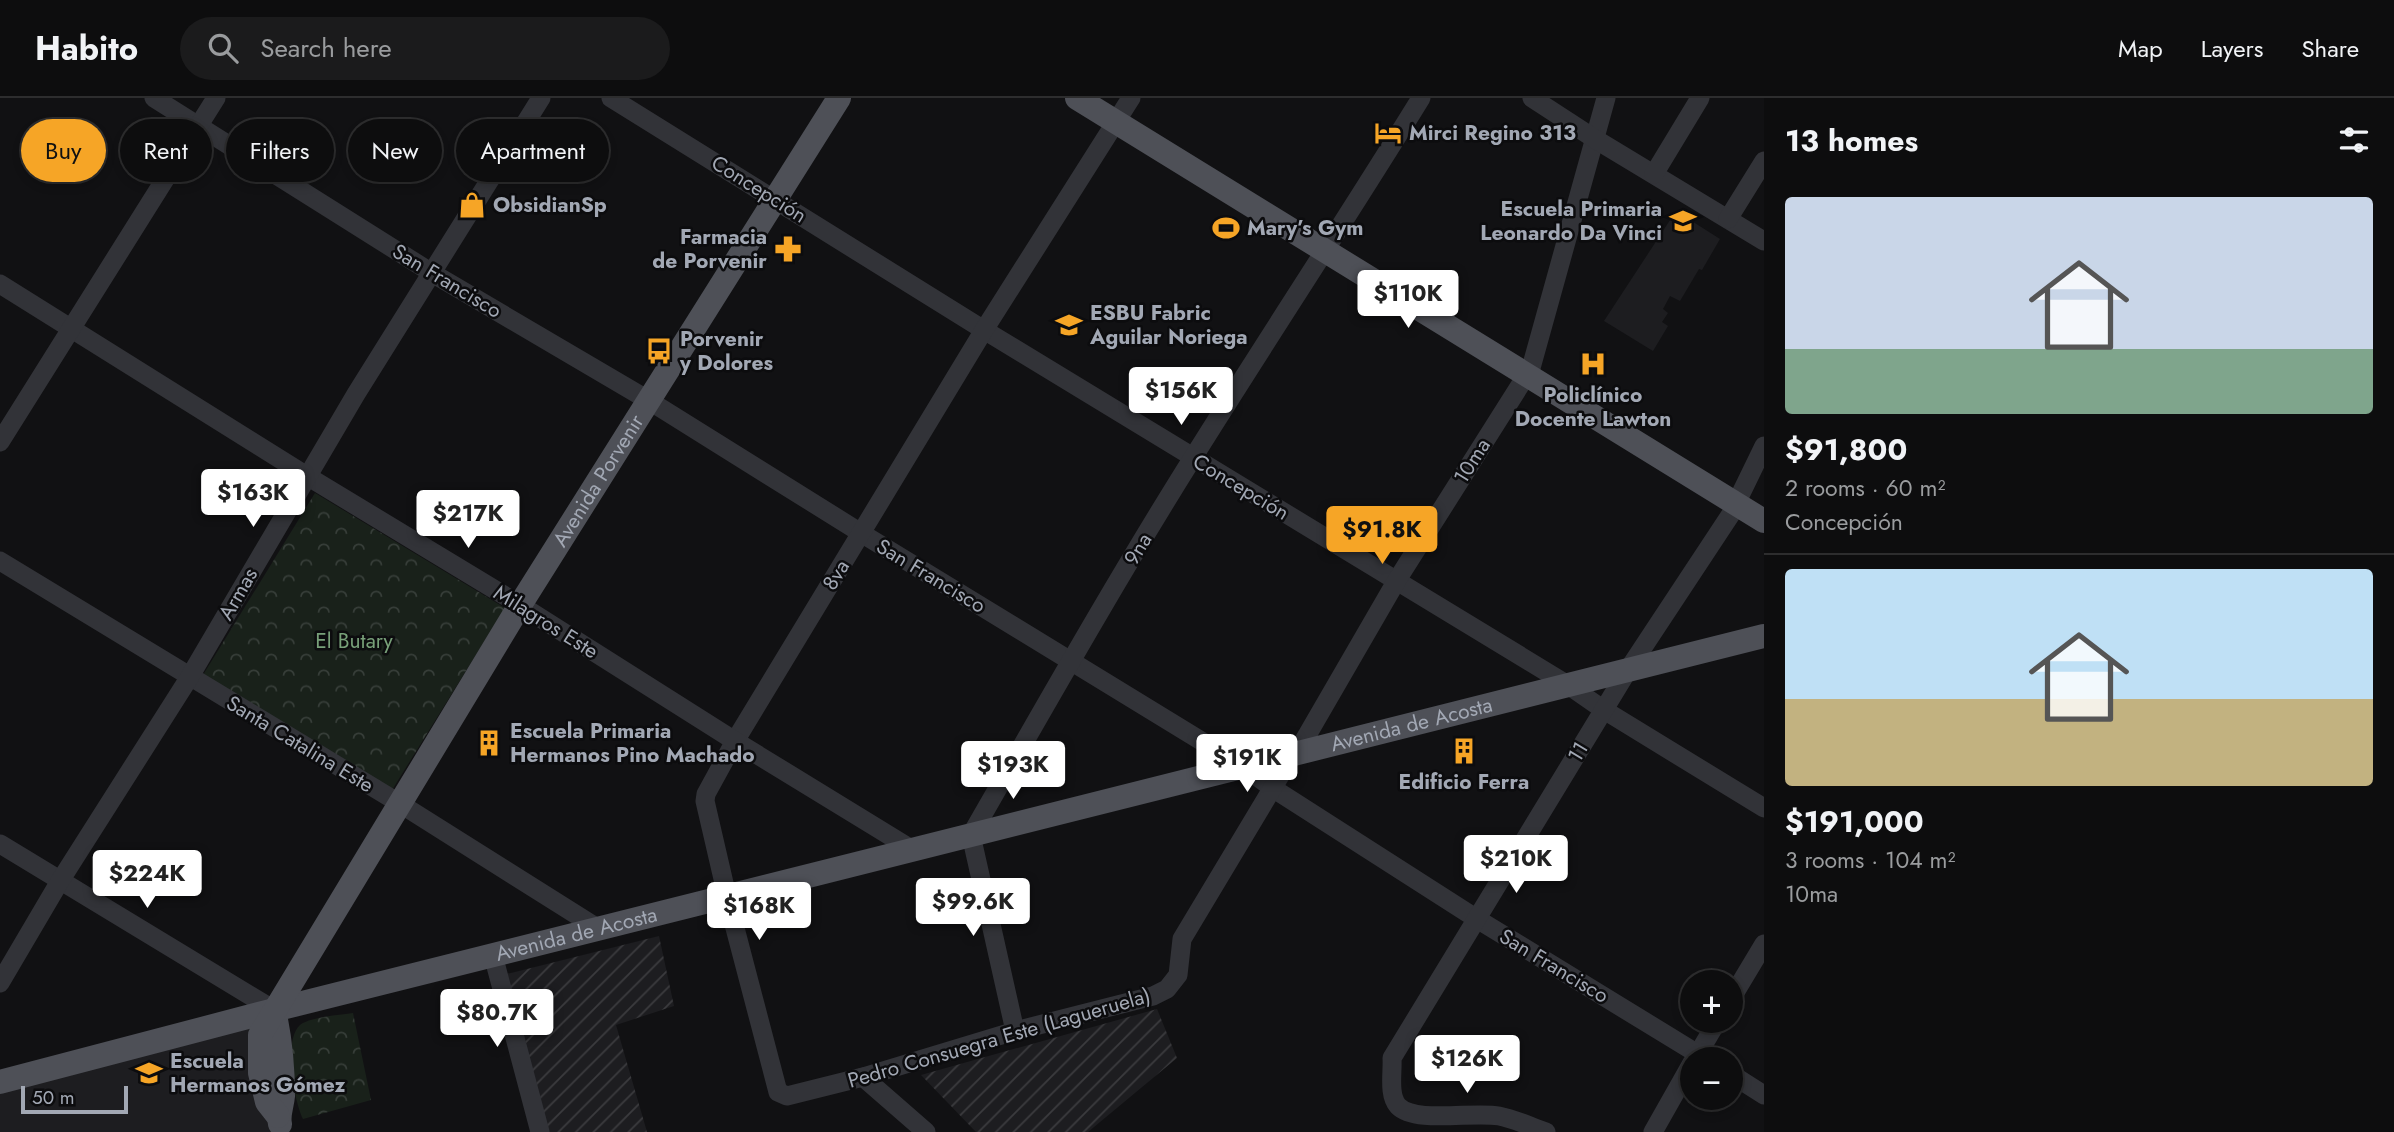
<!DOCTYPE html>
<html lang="en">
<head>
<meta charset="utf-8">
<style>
  :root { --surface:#0d0d0e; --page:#1b1b1c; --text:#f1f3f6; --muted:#9a9c9e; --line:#2d2d2e; --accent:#f6a526 }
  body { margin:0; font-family:Jost,sans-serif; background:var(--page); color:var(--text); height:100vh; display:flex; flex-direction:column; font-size:26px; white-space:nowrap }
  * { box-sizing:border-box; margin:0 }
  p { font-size:23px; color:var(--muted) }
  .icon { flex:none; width:38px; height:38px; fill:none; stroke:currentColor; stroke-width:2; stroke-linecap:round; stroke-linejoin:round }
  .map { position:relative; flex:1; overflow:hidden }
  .sheet { display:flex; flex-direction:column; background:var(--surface); width:630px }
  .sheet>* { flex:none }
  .hud { position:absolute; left:21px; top:21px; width:665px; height:63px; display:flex; gap:14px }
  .fabs { position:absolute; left:1680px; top:872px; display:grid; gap:14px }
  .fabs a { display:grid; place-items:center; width:63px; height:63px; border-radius:50%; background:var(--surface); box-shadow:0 4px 10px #0003,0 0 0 2px var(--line); font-size:35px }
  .scale { position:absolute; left:21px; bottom:18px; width:107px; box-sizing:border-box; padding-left:7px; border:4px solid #a2a8b4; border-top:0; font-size:19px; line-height:24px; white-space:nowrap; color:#a2a8b4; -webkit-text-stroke:5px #0c0c0e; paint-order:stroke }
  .price { position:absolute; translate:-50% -60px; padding:0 16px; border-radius:7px; background:#fff; color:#222; font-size:23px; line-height:46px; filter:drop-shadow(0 2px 4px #0008) }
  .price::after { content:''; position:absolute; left:50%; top:42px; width:21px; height:16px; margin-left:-10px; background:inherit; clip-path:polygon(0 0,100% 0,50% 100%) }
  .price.on { background:var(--accent); color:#111 }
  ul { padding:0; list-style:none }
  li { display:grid; align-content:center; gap:14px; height:371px; padding:0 21px }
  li+li { border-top:2px solid var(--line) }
  li span { display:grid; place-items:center; height:217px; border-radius:7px; color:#555 }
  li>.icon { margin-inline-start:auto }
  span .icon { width:126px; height:126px; fill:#fffc; stroke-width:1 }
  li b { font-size:30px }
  h2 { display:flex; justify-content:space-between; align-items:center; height:84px; padding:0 21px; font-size:30px }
  .chip { padding:0 24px; border-radius:32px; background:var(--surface); box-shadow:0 4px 10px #0003,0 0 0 2px var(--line); font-size:24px; line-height:63px }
  .chip.on { background:var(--accent); color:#111 }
  header { display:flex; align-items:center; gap:42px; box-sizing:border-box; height:98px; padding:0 35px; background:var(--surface); border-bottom:2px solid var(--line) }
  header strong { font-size:33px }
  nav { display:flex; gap:38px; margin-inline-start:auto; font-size:24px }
  .search { width:490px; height:63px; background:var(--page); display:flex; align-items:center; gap:18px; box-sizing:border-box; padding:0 24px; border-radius:38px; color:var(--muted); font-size:26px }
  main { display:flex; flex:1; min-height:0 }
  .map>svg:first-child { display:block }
  .built { fill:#1d1d20 }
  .industrial { fill:url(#industrial-furrows) }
  .park { fill:url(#park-crowns) }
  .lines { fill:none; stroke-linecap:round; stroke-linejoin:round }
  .minor { stroke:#323338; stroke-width:19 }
  .major { stroke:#4e5057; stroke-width:24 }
  .labels { text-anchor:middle; stroke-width:5; stroke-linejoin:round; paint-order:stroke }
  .poi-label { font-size:21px; font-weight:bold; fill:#a2a8b4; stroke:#0c0c0e; text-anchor:start }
  .street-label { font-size:21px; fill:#a2a8b4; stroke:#0c0c0e }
  .park-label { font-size:21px; fill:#78a079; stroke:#0c0c0e }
</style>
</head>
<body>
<header>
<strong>Habito</strong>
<div class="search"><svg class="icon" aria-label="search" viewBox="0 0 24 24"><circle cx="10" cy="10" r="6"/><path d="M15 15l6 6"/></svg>Search here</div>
<nav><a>Map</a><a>Layers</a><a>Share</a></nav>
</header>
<main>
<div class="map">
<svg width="1764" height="1034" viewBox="0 0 1764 1034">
  <defs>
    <pattern id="industrial-furrows" width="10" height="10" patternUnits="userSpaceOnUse" patternTransform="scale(1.75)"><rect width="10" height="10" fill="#1d1d20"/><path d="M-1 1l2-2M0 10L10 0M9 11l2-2" fill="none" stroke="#3b3b3e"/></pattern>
    <pattern id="park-crowns" width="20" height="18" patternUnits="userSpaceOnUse" patternTransform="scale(1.75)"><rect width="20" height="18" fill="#19211a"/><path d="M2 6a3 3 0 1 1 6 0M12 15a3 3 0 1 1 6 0" fill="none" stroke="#373e39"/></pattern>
  </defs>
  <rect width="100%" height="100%" fill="#111113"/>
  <g class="built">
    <path d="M1676,113L1720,141L1702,172L1699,171L1680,203L1670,198L1663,211L1668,215L1662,224L1668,228L1653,253L1604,223Z"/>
    <path d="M274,912L276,1034H0V984Z"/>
  </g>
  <g class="industrial">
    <path d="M659,838L674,908L616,927L647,1034H546L507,876Z"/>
    <path d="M1157,911L1177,960L1088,1034H976L921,977Z"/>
  </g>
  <g class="park">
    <path d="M315,395L505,510L392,692L203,577Z"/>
    <path d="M353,915L371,1002L303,1021C294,1003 283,942 300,927C310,919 340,917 353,915Z"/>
  </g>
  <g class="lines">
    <g class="minor">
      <path d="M154,0L432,175L648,302L861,435L1244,669L1274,691L1477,821L1706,961"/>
      <path d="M611,0L984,232L1568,587L1604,612L1764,710"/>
      <path d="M1131,0L984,232L735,643L706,696L705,703L730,811L778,994L787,998L863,979L1015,933L1153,898L1167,891L1178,877L1182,841L1293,656L1302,646L1397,482L1531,270L1606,0"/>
      <path d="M1532,0L1595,41L1764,143"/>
      <path d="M1654,76L1700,0"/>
      <path d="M1728,121L1764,63"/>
      <path d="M0,186L307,378L520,507L735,643L913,752"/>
      <path d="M0,344L216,0"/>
      <path d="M0,463L399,705L599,831"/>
      <path d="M0,746L274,912"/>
      <path d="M493,857L540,1034"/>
      <path d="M0,885L60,783L189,580L356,296L541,0"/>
      <path d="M1731,901L1764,846"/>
      <path d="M1015,933L971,737C1044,610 1116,482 1194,358C1269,238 1347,120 1421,0"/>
      <path d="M1695,961L1718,922"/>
      <path d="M1731,976L1764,997"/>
      <path d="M863,979L926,1034"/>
      <path d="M1546,1034C1531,1029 1515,1021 1499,1018C1474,1013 1415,1026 1398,1008C1388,997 1393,974 1392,960L1628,572L1731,416L1764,348"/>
      <path d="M1653,1034L1692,965"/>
    </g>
    <g class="major">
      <path d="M1077,0L1764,423"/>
      <path d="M274,912C280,939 283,971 283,998C282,1009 278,1016 280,1026"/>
      <path id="s1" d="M0,984L274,912L1764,538"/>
      <path id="s2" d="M278,1018L267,1004L260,975V937L520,507L839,0"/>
    </g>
  </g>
  <defs>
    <g id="hotel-bare" transform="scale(2.1)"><path d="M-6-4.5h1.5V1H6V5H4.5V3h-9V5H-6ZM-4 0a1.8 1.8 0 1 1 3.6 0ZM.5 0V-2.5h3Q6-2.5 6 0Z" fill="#f6a526" stroke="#0c0c0e" stroke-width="2.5" paint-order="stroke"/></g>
    <g id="shop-bare" transform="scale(2.1)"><path d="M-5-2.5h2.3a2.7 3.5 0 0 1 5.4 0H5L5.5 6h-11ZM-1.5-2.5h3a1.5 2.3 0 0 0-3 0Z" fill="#f6a526" stroke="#0c0c0e" stroke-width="2.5" paint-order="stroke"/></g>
    <g id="school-bare" transform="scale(2.1)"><path d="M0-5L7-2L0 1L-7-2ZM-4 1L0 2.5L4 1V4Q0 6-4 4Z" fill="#f6a526" stroke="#0c0c0e" stroke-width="2.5" paint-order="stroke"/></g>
    <g id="stadium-bare" transform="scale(2.1)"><path d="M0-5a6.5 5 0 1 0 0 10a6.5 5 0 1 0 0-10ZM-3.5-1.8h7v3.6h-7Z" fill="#f6a526" stroke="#0c0c0e" stroke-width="2.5" paint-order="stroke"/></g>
    <g id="pharmacy-bare" transform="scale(2.1)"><path d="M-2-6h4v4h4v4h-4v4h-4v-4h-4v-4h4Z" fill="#f6a526" stroke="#0c0c0e" stroke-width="2.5" paint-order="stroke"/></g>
    <g id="bus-bare" transform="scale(2.1)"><path d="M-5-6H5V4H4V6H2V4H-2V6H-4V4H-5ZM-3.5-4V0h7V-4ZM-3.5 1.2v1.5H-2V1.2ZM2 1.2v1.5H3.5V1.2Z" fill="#f6a526" stroke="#0c0c0e" stroke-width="2.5" paint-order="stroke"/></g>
    <g id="hospital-bare" transform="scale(2.1)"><path d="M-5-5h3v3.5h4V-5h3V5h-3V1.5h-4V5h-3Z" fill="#f6a526" stroke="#0c0c0e" stroke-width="2.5" paint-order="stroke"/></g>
    <g id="building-bare" transform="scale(2.1)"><path d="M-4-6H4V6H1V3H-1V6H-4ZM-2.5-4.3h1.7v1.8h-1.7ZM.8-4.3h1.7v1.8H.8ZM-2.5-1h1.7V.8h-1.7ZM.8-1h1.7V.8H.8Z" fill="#f6a526" stroke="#0c0c0e" stroke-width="2.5" paint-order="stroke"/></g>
  </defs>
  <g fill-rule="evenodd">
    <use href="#hotel-bare" x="1388" y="35"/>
    <use href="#shop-bare" x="472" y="107"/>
    <use href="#school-bare" x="1683" y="123"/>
    <use href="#stadium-bare" x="1226" y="130"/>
    <use href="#pharmacy-bare" x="788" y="151"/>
    <use href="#school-bare" x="1069" y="227"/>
    <use href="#bus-bare" x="659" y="253"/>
    <use href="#hospital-bare" x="1593" y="266"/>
    <use href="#building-bare" x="489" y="645"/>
    <use href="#building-bare" x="1464" y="653"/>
    <use href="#school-bare" x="149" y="975"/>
  </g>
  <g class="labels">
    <g class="poi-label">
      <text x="1409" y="42">Mirci Regino 313</text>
      <text x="493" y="114">ObsidianSp</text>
      <text x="1662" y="118" text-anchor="end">Escuela Primaria<tspan x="1662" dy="24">Leonardo Da Vinci</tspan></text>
      <text x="1247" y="137">Mary’s Gym</text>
      <text x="767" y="146" text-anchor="end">Farmacia<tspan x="767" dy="24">de Porvenir</tspan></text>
      <text x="1090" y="222">ESBU Fabric<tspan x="1090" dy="24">Aguilar Noriega</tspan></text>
      <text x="680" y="248">Porvenir<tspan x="680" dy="24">y Dolores</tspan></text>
      <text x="1593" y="304" text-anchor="middle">Policlínico<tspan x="1593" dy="24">Docente Lawton</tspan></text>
      <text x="510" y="640">Escuela Primaria<tspan x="510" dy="24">Hermanos Pino Machado</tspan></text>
      <text x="1464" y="691" text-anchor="middle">Edificio Ferra</text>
      <text x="170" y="970">Escuela<tspan x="170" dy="24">Hermanos Gómez</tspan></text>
    </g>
    <g class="street-label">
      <text transform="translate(759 91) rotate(32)" y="7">Concepción</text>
      <text transform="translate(447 183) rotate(31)" y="7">San Francisco</text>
      <text transform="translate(1472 363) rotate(-58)" y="7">10ma</text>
      <text dy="7" stroke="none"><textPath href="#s2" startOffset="735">Avenida Porvenir</textPath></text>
      <text transform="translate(1241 389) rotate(31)" y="7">Concepción</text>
      <text transform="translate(1138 451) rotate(-59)" y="7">9na</text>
      <text transform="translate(836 477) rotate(-59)" y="7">8va</text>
      <text transform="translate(931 478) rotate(31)" y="7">San Francisco</text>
      <text transform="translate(238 496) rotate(-60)" y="7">Armas</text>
      <text transform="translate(546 524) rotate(32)" y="7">Milagros Este</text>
      <text dy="7" stroke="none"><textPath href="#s1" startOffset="1456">Avenida de Acosta</textPath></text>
      <text transform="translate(300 646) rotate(31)" y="7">Santa Catalina Este</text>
      <text transform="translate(1578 654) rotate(-59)" y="7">11</text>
      <text dy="7" stroke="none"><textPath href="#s1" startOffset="595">Avenida de Acosta</textPath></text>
      <text transform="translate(1554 868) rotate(31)" y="7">San Francisco</text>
      <text transform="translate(999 940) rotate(-16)" y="7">Pedro Consuegra Este (Lagueruela)</text>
    </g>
    <g class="park-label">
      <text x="354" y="550">El Butary</text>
    </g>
  </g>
</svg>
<div class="fabs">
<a>+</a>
<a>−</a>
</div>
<div class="scale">50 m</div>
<b class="price" style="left:1408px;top:232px">$110K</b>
<b class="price" style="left:1181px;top:329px">$156K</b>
<b class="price" style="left:253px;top:431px">$163K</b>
<b class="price" style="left:468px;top:452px">$217K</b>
<b class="price on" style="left:1382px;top:468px">$91.8K</b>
<b class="price" style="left:1247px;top:696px">$191K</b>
<b class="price" style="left:1013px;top:703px">$193K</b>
<b class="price" style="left:1516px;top:797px">$210K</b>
<b class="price" style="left:147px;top:812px">$224K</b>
<b class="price" style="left:973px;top:840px">$99.6K</b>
<b class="price" style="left:759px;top:844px">$168K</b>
<b class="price" style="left:497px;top:951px">$80.7K</b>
<b class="price" style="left:1467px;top:997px">$126K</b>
<div class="hud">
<a class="chip on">Buy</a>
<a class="chip">Rent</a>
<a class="chip">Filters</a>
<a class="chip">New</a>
<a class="chip">Apartment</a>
</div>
</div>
<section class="sheet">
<h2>13 homes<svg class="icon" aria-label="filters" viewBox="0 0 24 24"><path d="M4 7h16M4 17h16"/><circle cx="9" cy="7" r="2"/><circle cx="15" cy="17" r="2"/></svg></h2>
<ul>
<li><span style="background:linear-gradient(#c9d6e8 70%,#7fa58c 0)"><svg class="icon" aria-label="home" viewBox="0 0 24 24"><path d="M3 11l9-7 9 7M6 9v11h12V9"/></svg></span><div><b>$91,800</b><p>2 rooms · 60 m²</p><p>Concepción</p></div></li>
<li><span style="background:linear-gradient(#bfe0f5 60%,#c2b280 0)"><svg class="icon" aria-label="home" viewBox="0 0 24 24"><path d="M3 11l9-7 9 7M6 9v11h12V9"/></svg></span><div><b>$191,000</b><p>3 rooms · 104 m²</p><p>10ma</p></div></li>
</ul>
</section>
</main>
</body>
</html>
